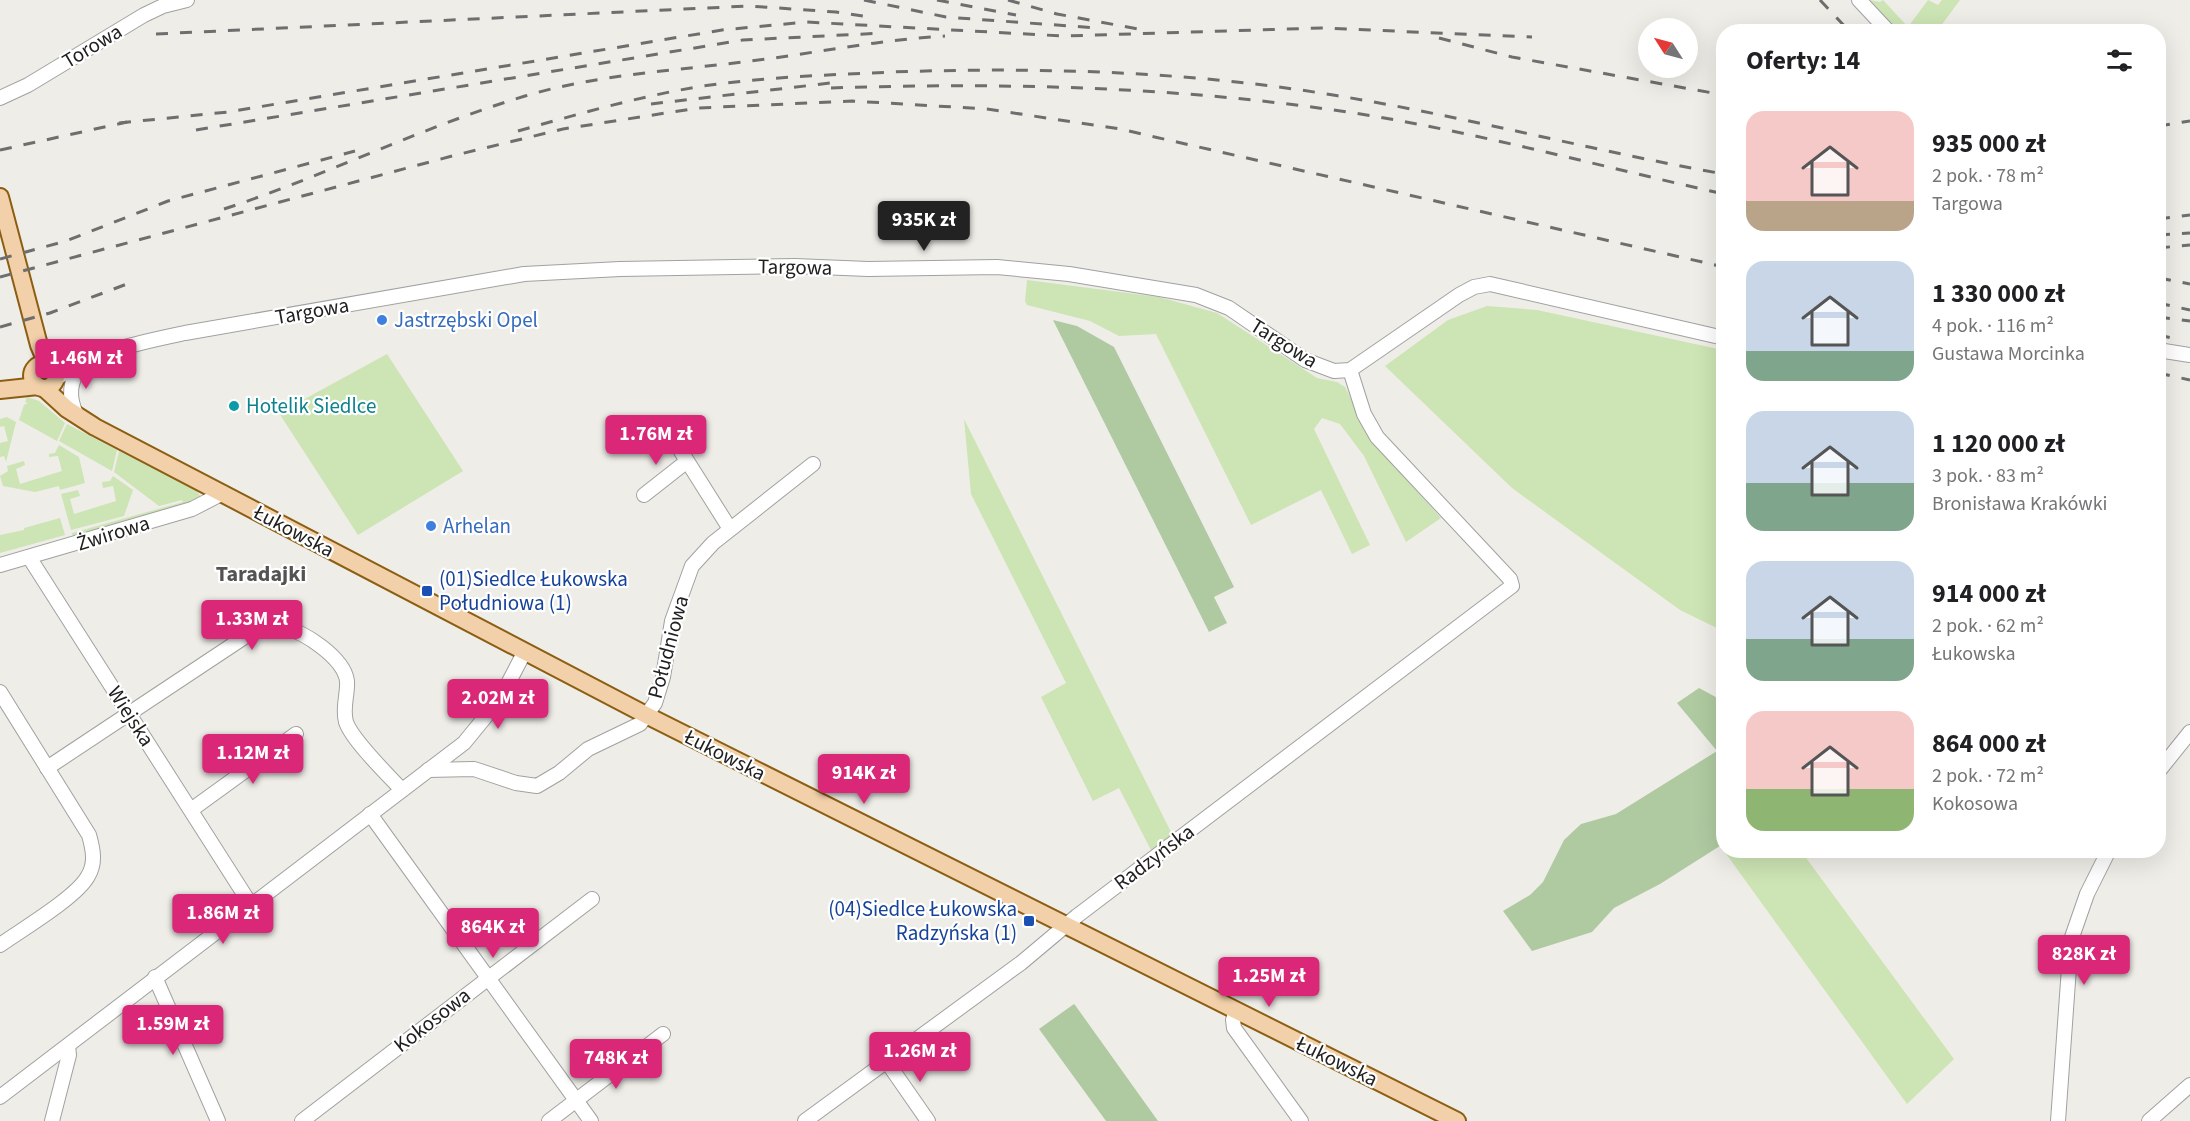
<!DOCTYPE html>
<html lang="pl">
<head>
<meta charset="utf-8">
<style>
  :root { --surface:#fff; --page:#f6f6f6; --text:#202124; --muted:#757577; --accent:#db2777 }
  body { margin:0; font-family:"Source Sans 3",sans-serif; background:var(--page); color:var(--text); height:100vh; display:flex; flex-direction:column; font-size:22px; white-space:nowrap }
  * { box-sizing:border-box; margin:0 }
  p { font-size:20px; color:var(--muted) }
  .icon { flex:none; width:33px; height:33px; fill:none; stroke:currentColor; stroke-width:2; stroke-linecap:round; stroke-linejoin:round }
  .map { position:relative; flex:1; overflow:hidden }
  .side { position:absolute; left:1716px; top:24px; width:450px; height:834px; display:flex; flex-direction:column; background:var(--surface); border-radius:24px; box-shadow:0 6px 24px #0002 }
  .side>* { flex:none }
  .needle { width:39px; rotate:306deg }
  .controls { position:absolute; left:1638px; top:18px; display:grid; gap:12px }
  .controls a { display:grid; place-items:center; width:60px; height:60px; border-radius:50%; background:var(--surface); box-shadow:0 6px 24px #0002; font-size:30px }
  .price { position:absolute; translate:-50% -51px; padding:0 14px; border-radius:6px; background:var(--accent); color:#fff; font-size:20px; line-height:39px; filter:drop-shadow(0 2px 3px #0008) }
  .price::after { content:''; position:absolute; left:50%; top:36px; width:18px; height:14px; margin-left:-9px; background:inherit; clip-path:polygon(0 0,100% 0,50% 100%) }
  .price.on { background:#222; color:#fff }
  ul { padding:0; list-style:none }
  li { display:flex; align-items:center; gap:18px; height:150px; padding:0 30px }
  li span { display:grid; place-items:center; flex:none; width:168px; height:120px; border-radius:18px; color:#555 }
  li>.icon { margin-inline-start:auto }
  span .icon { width:72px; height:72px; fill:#fffc; stroke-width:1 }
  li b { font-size:26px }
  h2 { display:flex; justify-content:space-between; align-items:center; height:72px; padding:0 30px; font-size:26px }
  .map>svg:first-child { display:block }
  .grass { fill:#cde4b4 }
  .forest { fill:#afcaa1 }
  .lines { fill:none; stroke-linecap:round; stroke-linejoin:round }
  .minor-casing { stroke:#a1a1a1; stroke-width:16 }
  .major-casing { stroke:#8b5e11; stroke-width:20 }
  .minor { stroke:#fff; stroke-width:14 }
  .major { stroke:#f2d0aa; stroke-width:16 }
  .rail { stroke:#6e6e6e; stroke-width:3; stroke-dasharray:12 12; stroke-linecap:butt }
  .shop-dot { fill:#3f7fe0; stroke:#fff; stroke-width:2 }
  .culture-dot { fill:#0f9aa8; stroke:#fff; stroke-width:2 }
  .transit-dot { fill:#1a4fb4; stroke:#fff; stroke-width:2 }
  .labels { text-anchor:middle; stroke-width:4.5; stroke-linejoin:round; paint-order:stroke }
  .street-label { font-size:21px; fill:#202020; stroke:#fff }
  .shop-label { font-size:21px; fill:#366cbe; stroke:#fff; text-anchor:start }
  .culture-label { font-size:21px; fill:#0d838f; stroke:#fff; text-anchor:start }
  .transit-label { font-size:21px; fill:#164399; stroke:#fff; text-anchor:start }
  .neighbourhood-label { font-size:22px; font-weight:bold; fill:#535353; stroke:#fff }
</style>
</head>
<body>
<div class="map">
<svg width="2190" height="1121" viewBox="0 0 2190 1121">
  <rect width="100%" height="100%" fill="#efede8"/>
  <g class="grass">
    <path d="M1870,0L1880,2L1883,0L1908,27L1928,0L1938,5L1942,0H1960L1940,27L1945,32L1895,31Z"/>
    <path d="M1027,280L1159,297L1217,313L1317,378L1337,382L1345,387L1372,440L1441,518L1406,542L1364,456L1340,424L1322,418L1314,429L1370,545L1352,554L1321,490L1251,525L1156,334L1119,336L1090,321L1027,305L1025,301Z"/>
    <path d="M1487,306L1537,310L1723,350V631L1680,610L1512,488L1385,366L1448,320Z"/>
    <path d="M387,354L463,471L358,535L279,413Z"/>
    <path d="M27,397L39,401L65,423L57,441L19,420L24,405L28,403L25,402Z"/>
    <path d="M7,417L16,422L6,462L4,456L0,457V443L8,441L4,426L0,427V419Z"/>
    <path d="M964,419L1173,836L1152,852L1119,788L1093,801L1041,697L1066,683L971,494Z"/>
    <path d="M67,424L117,450L112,471L59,441Z"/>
    <path d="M59,445L79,457L85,483L60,490L59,486L35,492L3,486L0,476L8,471L7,466L24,461L25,465L16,469L20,484L62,471L58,456L49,457V454L55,453Z"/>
    <path d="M119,451L195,489L201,497L198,502L73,537L72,533L183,502L182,500L159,506L114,472Z"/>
    <path d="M113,476L133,490L124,516L71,530L61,494L78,490L80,496L70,499L74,514L116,501L113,486L103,488L102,482L110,481Z"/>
    <path d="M60,518L65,535L0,553V535L24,530V528Z"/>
    <path d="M1724,851H1801L1954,1059L1907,1104Z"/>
  </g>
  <g class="forest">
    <path d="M1053,320L1077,326L1114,347L1234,587L1214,597L1227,623L1209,632Z"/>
    <path d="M1699,688L1723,701V844L1660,884L1614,908L1592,932L1532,951L1503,911L1530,895L1543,882L1564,840L1581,824L1616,814L1717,751L1677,703Z"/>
    <path d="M1074,1004L1075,1005L1158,1121H1106L1039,1029Z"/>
  </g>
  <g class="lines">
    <g class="minor-casing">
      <g id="minor">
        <path d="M1859,0L1889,32"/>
        <path d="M0,98L28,85L144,15L163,6L187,0"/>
        <path d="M2158,350L2190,355"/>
        <path d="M56,379C91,352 142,342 185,333L524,274L620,269L795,266L868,269L997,267L1069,274L1196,295L1229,308L1305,360L1334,371L1350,370L1459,295L1474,287L1490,284L1724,338"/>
        <path d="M77,416C67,395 70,382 82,363"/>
        <path d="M667,429L730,529"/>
        <path d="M644,495L686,462"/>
        <path d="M29,557L251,905"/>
        <path d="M0,565L192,509L223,493"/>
        <path d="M0,692L89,835C93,849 96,863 88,876C77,897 21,930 0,945"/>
        <path d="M47,768L246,636C258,630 269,625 282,627C304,631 344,658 347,681C348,694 342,708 346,722C352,740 388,775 402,790"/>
        <path d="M428,770L474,769L516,783L537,786L559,773L588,749L640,724L655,703L663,677L672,621L692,566L713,543L813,464"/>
        <path d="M2158,772L2190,732"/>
        <path d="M191,810L296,734"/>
        <path d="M370,814L591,1121"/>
        <path d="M155,977L218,1121"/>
        <path d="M1236,1011L1233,1020L1234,1028L1301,1121"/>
        <path d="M887,1062L928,1121"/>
        <path d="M0,1097L464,743L500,699L524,653"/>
        <path d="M52,1121L69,1055L68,1046"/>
        <path d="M302,1121L592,899"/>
        <path d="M549,1121L663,1034"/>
        <path d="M805,1121L1021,963L1077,916L1512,586L1510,579L1377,437L1364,414L1350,370"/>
        <path d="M2058,1121L2071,940L2087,894L2109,850"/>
        <path d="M2149,1121L2190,1085"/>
      </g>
    </g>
    <g class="major-casing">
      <g id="major">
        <path d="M0,197L39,345L47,364"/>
        <circle cx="44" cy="376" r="12"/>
        <path d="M44,388L67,409L95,427L648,716L1457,1121"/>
        <path d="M0,390L38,386"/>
      </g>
    </g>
    <use href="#minor" class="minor"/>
    <use href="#major" class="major"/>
    <g class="rail">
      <path d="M864,0L946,17L1097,28"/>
      <path d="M937,0L1016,15"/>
      <path d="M1008,0L1057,14L1138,29"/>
      <path d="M1820,0L1850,32"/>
      <path d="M156,34L749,6L836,12L869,17"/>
      <path d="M1439,38L1512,57L1724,95"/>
      <path d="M831,88C1013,82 1193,87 1373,116C1491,136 1607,168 1724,194"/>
      <path d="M651,104L839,82"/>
      <path d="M119,123L228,112L722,30L806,22L1063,36L1322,28L1532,37"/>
      <path d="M2158,126L2190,121"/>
      <path d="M196,130L743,40L884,33"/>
      <path d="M518,131C579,114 640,96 703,86C765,77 829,75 892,72C1039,67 1187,71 1333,95C1464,116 1593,151 1724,174"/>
      <path d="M0,150L127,122"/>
      <path d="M224,209C325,176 422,127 525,96C595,75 670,71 743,62C811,54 877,40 945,36"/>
      <path d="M2158,219L2190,215"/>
      <path d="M2158,235L2190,233"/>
      <path d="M2158,248L2190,245"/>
      <path d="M0,259L66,241L168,201L355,151"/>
      <path d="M0,277L452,156L563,129L698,108L852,101L987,109L1120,129L1724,267"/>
      <path d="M2159,278L2190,284"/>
      <path d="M2158,303L2190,310"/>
      <path d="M2158,317L2190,321"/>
      <path d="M0,327L50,313L127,284"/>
      <path d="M2158,335L2181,340"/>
      <path d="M2158,373L2190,380"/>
    </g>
  </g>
  <g class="shop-dot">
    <circle cx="382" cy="320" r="6"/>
    <circle cx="431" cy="526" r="6"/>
  </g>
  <circle class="culture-dot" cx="234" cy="406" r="6"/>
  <g class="transit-dot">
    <rect x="421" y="585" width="12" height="12" rx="3"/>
    <rect x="1023" y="915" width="12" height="12" rx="3"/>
  </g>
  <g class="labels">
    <g class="street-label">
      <text transform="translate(92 46) rotate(-31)" y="7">Torowa</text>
      <text transform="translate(795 267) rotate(1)" y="7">Targowa</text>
      <text transform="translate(312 311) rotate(-10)" y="7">Targowa</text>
      <text transform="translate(1284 343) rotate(32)" y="7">Targowa</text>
      <text transform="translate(294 531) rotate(28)" y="7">Łukowska</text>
      <text transform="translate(113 533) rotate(-17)" y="7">Żwirowa</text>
      <text transform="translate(668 647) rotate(-75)" y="7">Południowa</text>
      <text transform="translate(131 716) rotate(57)" y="7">Wiejska</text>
      <text transform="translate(725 755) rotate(27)" y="7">Łukowska</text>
      <text transform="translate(1154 857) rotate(-37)" y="7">Radzyńska</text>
      <text transform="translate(432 1020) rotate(-38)" y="7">Kokosowa</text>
      <text transform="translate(1337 1061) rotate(26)" y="7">Łukowska</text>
    </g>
    <g class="shop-label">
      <text x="394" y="327">Jastrzębski Opel</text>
      <text x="443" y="533">Arhelan</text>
    </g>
    <g class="culture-label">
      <text x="246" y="413">Hotelik Siedlce</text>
    </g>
    <g class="transit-label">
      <text x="439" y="586">(01)Siedlce Łukowska<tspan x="439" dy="24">Południowa (1)</tspan></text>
      <text x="1017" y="916" text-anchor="end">(04)Siedlce Łukowska<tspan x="1017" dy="24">Radzyńska (1)</tspan></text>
    </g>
    <g class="neighbourhood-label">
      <text x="261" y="581">Taradajki</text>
    </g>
  </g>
</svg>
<div class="controls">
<a><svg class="needle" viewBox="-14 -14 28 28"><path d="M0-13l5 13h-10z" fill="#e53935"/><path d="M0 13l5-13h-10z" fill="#757577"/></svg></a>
</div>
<b class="price on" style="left:924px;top:252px">935K zł</b>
<b class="price" style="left:86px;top:390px">1.46M zł</b>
<b class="price" style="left:656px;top:466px">1.76M zł</b>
<b class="price" style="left:252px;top:651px">1.33M zł</b>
<b class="price" style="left:498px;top:730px">2.02M zł</b>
<b class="price" style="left:253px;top:785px">1.12M zł</b>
<b class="price" style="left:864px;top:805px">914K zł</b>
<b class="price" style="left:223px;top:945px">1.86M zł</b>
<b class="price" style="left:493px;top:959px">864K zł</b>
<b class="price" style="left:2084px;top:986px">828K zł</b>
<b class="price" style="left:1269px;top:1008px">1.25M zł</b>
<b class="price" style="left:173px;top:1056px">1.59M zł</b>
<b class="price" style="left:920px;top:1083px">1.26M zł</b>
<b class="price" style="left:616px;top:1090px">748K zł</b>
<section class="side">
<h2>Oferty: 14<svg class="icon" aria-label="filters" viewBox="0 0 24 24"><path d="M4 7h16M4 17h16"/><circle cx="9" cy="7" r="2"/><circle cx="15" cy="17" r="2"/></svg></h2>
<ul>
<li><span style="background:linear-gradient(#f6c9c9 75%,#b9a48a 0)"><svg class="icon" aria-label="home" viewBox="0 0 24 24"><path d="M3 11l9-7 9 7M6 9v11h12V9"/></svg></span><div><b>935 000 zł</b><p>2 pok. · 78 m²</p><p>Targowa</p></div></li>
<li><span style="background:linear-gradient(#c9d6e8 75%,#7fa58c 0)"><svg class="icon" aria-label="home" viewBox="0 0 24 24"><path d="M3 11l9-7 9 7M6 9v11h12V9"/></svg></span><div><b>1 330 000 zł</b><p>4 pok. · 116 m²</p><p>Gustawa Morcinka</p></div></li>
<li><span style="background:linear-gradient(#c9d6e8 60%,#7fa58c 0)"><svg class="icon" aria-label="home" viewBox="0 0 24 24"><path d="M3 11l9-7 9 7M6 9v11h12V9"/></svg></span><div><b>1 120 000 zł</b><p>3 pok. · 83 m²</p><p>Bronisława Krakówki</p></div></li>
<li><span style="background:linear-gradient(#c9d6e8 65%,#7fa58c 0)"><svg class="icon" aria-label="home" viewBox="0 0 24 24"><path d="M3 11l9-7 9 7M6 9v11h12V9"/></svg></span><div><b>914 000 zł</b><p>2 pok. · 62 m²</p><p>Łukowska</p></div></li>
<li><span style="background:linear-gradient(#f6c9c9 65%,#8fb573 0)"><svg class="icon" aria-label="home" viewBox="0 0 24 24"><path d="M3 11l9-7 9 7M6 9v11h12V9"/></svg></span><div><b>864 000 zł</b><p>2 pok. · 72 m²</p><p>Kokosowa</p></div></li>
</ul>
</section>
</div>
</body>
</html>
